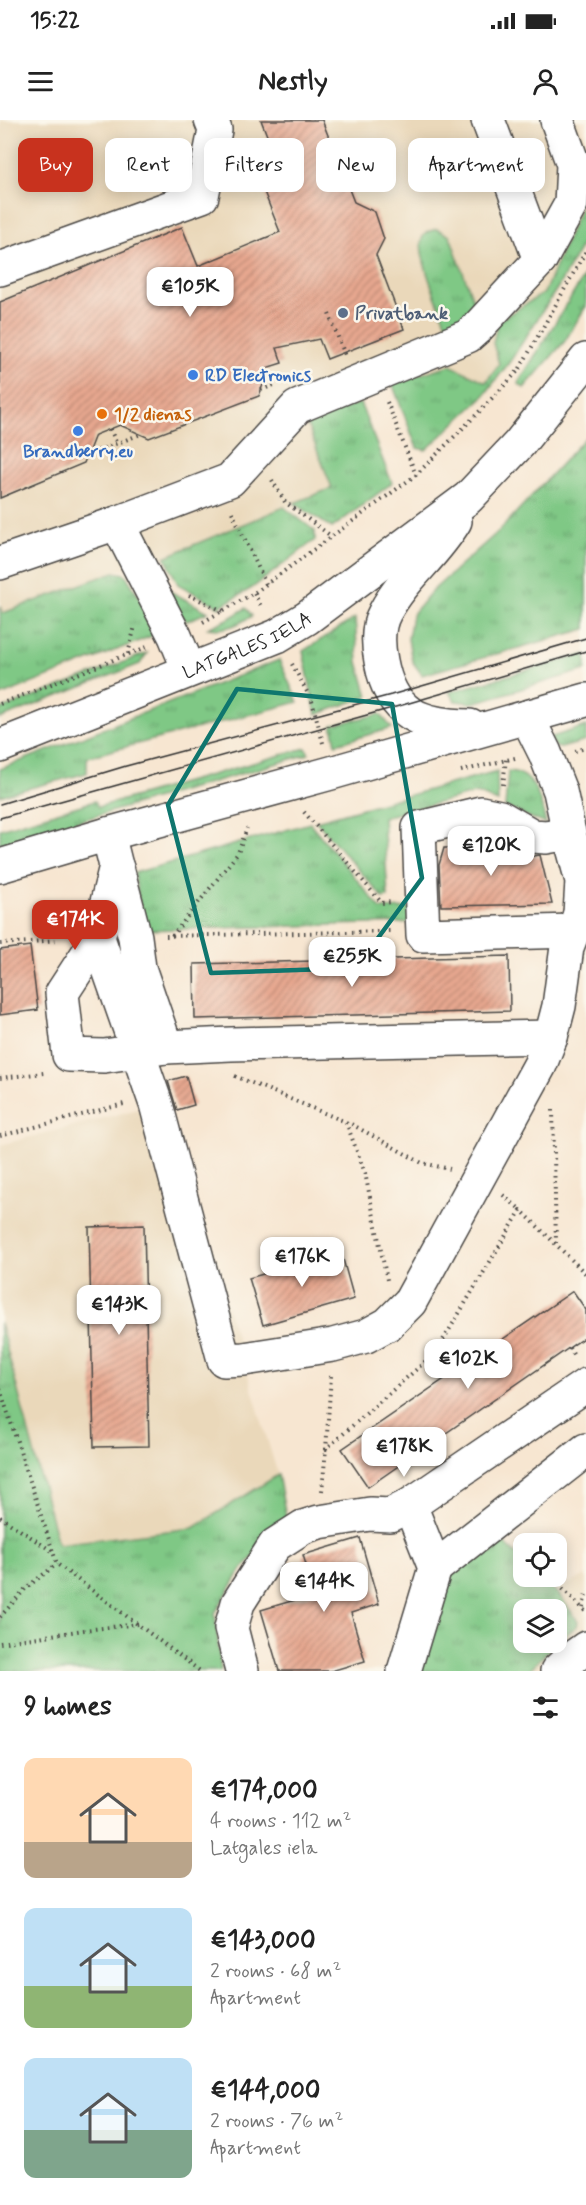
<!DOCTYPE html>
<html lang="en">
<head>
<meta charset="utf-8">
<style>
  :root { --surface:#fff; --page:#f2f2f2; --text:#222; --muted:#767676; --accent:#c8321e }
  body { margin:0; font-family:Mynerve,sans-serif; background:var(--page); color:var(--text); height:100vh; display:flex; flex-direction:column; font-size:22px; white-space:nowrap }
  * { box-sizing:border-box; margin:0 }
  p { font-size:20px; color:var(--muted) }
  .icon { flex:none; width:33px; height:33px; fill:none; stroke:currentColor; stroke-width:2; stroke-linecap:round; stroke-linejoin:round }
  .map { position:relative; height:1551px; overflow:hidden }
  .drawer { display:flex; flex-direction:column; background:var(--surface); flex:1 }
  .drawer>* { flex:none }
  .guide { position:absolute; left:18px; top:18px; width:550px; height:54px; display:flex; gap:12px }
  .controls { position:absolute; left:513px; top:1413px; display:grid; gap:12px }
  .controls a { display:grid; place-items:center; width:54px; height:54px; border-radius:12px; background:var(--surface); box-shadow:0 3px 15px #0003; font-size:30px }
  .price { position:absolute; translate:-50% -51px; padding:0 14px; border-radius:12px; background:#fff; color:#222; font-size:20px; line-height:39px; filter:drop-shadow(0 2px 3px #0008) }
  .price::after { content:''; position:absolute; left:50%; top:36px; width:18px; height:14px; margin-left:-9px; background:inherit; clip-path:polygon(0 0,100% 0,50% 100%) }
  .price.active { background:var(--accent); color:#fff }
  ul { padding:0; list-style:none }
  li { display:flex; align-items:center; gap:18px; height:150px; padding:0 24px }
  li span { display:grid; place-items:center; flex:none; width:168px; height:120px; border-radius:12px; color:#555 }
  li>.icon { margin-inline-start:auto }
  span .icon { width:72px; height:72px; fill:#fffc; stroke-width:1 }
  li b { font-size:26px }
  h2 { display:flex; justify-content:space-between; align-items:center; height:72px; padding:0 24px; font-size:26px }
  .tag { padding:0 21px; border-radius:12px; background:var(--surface); box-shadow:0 3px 15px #0003; font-size:21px; line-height:54px }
  .tag.active { background:var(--accent); color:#fff }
  .status { display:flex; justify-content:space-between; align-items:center; height:42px; padding:0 30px; background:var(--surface); direction:ltr }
  .status svg { height:16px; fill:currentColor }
  header { display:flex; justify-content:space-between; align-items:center; height:78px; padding:0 24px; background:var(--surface); font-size:27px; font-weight:700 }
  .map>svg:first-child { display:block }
  .built { fill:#ead8ba }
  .grass { fill:url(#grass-tufts); stroke:#557a58; stroke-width:1.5; fill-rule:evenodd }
  .building { fill:url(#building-hatch) }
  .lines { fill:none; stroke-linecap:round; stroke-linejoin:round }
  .minor-casing { stroke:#4a4744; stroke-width:36 }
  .highway-casing { stroke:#4a4744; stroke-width:36 }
  .path { stroke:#4a4744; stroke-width:4; stroke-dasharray:1.5 4.5; stroke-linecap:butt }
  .minor { stroke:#fff; stroke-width:33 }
  .highway { stroke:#fff; stroke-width:33 }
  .tram { stroke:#2b2b2b; stroke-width:1.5 }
  .marked { fill:none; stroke:#0f766e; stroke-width:4.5; stroke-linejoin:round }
  .service-dot { fill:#5c6f8a; stroke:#fbf7ec; stroke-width:2 }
  .shop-dot { fill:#3f7fe0; stroke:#fbf7ec; stroke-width:2 }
  .food-dot { fill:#e8710a; stroke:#fbf7ec; stroke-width:2 }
  .labels { text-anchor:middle; stroke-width:5; stroke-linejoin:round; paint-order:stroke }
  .service-label { font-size:18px; font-weight:bold; fill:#4e5e75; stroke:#fbf7ec; text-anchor:start }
  .shop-label { font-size:18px; font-weight:bold; fill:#366cbe; stroke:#fbf7ec; text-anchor:start }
  .food-label { font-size:18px; font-weight:bold; fill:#c56008; stroke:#fbf7ec; text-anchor:start }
  .street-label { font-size:18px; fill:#2b2b2b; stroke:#fbf7ec }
</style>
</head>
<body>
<div class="status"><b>15:22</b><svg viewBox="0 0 49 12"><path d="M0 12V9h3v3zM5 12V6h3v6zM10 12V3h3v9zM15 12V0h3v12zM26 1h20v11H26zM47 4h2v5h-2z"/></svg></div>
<header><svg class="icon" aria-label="menu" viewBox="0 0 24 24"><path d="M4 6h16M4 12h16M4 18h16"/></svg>Nestly<svg class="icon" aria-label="person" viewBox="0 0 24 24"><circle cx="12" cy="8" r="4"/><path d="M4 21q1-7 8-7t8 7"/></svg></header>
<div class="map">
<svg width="586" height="1551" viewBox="0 0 586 1551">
  <defs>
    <pattern id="grass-tufts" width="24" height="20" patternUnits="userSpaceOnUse" patternTransform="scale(1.5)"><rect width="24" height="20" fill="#7fc885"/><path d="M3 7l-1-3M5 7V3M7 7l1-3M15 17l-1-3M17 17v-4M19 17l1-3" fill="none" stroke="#68a36d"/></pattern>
    <pattern id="building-hatch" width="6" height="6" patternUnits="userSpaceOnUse" patternTransform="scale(1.5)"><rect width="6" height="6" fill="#e7a78f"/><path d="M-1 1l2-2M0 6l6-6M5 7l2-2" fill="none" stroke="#bb8875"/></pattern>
  </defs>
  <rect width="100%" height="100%" fill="#fbf7ec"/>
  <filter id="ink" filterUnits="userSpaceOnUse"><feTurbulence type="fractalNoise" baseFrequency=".0167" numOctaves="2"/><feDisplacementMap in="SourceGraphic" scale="12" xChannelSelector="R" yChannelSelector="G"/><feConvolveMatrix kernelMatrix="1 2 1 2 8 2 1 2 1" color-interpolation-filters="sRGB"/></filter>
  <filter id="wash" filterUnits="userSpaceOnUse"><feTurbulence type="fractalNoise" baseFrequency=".008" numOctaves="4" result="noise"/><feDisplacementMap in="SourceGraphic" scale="24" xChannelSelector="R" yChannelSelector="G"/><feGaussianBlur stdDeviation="1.35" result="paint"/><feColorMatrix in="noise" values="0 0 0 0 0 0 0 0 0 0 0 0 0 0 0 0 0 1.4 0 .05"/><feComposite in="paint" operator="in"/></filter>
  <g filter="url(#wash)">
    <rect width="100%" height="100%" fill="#f7e6d1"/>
    <g class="built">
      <path d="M0,0H579L586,24V74L544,173L498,201L493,223L499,244L486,262L392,263L360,283L307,302L332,368L165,437L114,452L3,493L0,486Z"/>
      <path d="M165,982L278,1355L193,1408L58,1424L0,1203V1025Z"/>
      <path d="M586,1455V1551H482L524,1522H556V1490L537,1480Z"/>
    </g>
    <g class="grass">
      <path d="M586,74L584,121L558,167L511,240L483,277L426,330L417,328L392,263L450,245L486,262L499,244L493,223L498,201L544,173Z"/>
      <path d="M437,109L450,116L476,188L452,210L445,202C439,185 417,134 422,119C424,112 430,111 437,109Z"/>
      <path d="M586,153V186L565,221L524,268L518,263Z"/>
      <path d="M360,283L392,363L332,408L294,383L332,368L306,302Z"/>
      <path d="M586,317V509L422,555L412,541L408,519L412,495L431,472L500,410Z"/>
      <path d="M284,387L315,411V420L252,468L219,487L178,464L165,437Z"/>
      <path d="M114,452L125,454L154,500L152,516L0,576V486L3,493Z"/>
      <path d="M166,469L208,492L187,501L179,494Z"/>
      <path d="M246,488L252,496C237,505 225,511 208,508L228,499Z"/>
      <path d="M355,498L358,542L368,576L316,595L303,531Z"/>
      <path d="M147,533L140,544L0,599V590Z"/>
      <path d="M586,534V550L473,583L455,581L449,572Z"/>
      <path d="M279,540L298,582L87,637V653L0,676V649Z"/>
      <path d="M380,594L392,608L336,624L332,605Z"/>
      <path d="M586,606V621L561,628L556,627L549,618Z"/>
      <path d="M306,628L309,634L0,724V709L95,681L98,687Z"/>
      <path d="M497,651L498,682L477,673L383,697L388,777L383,778L316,701Z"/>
      <path d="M508,651C536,652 541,682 546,704L505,687Z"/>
      <path d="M310,703L381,789L414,788V797L406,803L144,810L134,753Z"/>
      <path d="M0,1203L58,1424L193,1408L278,1355L287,1401L242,1449L215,1493L221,1551H0Z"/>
      <path d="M498,1417L523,1441L524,1456L540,1457L559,1475L578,1501L577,1506L558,1521L528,1551H416L449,1450ZM524,1490H556V1522H524Z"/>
    </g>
    <g id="blocks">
      <g class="building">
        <path d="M261,0H322L354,82L375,92L384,119L376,135L404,209L327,239L319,219L277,228L282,243L269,247L259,276L149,318L120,305L95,315L84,343L0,378V182L182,107L198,146L280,112L251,39L273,31Z"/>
        <path d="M475,721H483L500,726L509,724L516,739L540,735L552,784L441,786L439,745L444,728H464Z"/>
        <path d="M30,826L38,890L0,895V830Z"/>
        <path d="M509,836L510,891L195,899L194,844Z"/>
        <path d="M186,956L194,985L177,990L168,961Z"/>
        <path d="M144,1105L149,1326L94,1327L89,1107Z"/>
        <path d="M341,1132L354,1179L263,1205L249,1158Z"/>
        <path d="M573,1171L586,1190V1216L368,1367L342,1329Z"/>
        <path d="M360,1418L379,1484L351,1493L365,1541L331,1551H279L261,1490L315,1474L303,1435Z"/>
      </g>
    </g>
  </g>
  <g filter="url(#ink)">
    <use href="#blocks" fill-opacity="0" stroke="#4a4744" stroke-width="1.5"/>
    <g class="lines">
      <g class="minor-casing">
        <g id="minor">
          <path d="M488,0L540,140"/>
          <path d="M0,149L202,76L215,10L211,0"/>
          <path d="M117,403L175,516L189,550"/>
          <path d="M0,443L117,403L230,360L297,287L468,216L477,208L540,140L571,84L573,44L557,0"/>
          <path d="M527,597L545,633L560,671L569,713L582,761L580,794L586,795"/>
          <path d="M569,713L546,717L533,716L500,697L481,693L419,708L423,815L573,811"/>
          <path d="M108,714L116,746L98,818L156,984L224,1240L244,1239L333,1225L366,1216L388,1204L410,1182L540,945L551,917L559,886L567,827L580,794"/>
          <path d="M117,748L135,817L139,848L166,927"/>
          <path d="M98,818L62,873L69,935L104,936L166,927L231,924L551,917"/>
          <path d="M435,1448L586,1330"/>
          <path d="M242,1551L231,1508L238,1483L275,1425L303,1407L319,1402L370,1394L390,1395L410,1385"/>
          <path d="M404,1551L435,1448L410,1385L586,1265"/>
          <path d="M557,1551L569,1540L586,1528"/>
        </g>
      </g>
      <g class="highway-casing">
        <g id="highway">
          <path d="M455,401C435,435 404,457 385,492C377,506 378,526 381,541C391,595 420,605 470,606"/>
          <path id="s1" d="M0,626L277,516L307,498L468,378L519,324L586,240"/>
          <path d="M0,746L108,714L331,653L586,580"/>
        </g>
      </g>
      <g class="path">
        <path d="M329,194L345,235"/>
        <path d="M261,270L274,265"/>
        <path d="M387,282L416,355"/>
        <path d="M110,309L117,324"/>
        <path d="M87,335L141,314"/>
        <path d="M272,360L285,382L331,416"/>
        <path d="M232,392L266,464"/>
        <path d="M254,473L262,488"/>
        <path d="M189,475L223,491"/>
        <path d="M203,502L254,473L416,355L477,294L519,250L586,131"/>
        <path d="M128,534L135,506"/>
        <path d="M292,544L312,581L323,623"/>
        <path d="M0,584L147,527"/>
        <path d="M575,631L586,628"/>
        <path d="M461,651L515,638"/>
        <path d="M503,665L506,639"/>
        <path d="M304,692L382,783L393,782"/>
        <path d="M166,816L392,811"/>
        <path d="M172,816L238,733L247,708"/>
        <path d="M0,824L59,820"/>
        <path d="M235,956L353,1005L422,1043L450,1049"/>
        <path d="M0,958L44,953"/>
        <path d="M553,990L556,1123"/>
        <path d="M346,1002L365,1053L387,1160"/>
        <path d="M0,1016L124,984"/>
        <path d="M503,1075L521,1090"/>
        <path d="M569,1228L575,1237"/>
        <path d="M331,1256L326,1329L436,1232L521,1090L586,1154"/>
        <path d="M0,1269L57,1444L200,1551"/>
        <path d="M322,1371L326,1329"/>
        <path d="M0,1397L52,1431"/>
        <path d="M516,1422L524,1430"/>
        <path d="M550,1456L586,1492"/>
        <path d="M583,1488L586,1473"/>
        <path d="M0,1497L27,1467L57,1444"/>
        <path d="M0,1523L84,1510L139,1504"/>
      </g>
      <use href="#minor" class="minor"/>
      <use href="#highway" class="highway"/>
      <g class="tram">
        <path d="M0,684L126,646L391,575L586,518"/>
        <path d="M0,698L399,586L586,531"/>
      </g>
    </g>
  </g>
  <path class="marked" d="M237,569L392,584L422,758L356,848L211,853L168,685Z"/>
  <circle class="service-dot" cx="343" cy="193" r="6"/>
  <g class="shop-dot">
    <circle cx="193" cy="255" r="6"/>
    <circle cx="78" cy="311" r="6"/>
  </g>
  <circle class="food-dot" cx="102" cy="294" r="6"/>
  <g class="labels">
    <g class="service-label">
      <text x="355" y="199">Privatbank</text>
    </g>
    <g class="shop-label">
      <text x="205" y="261">RD Electronics</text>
      <text x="78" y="337" text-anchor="middle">Brandberry.eu</text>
    </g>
    <g class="food-label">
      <text x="114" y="300">1/2 dienas</text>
    </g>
    <g class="street-label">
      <text dy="6" stroke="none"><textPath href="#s1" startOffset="267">LATGALES IELA</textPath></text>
    </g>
  </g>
</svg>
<div class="controls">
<a><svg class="icon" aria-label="locate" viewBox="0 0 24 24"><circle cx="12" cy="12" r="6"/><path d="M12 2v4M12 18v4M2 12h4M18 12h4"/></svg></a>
<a><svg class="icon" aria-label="layers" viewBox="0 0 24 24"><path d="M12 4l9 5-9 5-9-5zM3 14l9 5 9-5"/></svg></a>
</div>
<b class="price" style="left:190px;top:198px">€105K</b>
<b class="price" style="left:491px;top:757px">€120K</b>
<b class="price active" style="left:75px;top:831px">€174K</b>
<b class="price" style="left:352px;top:868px">€255K</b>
<b class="price" style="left:302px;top:1168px">€176K</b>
<b class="price" style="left:119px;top:1216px">€143K</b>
<b class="price" style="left:468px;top:1270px">€102K</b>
<b class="price" style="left:404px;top:1358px">€178K</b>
<b class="price" style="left:324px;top:1493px">€144K</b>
<div class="guide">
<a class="tag active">Buy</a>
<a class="tag">Rent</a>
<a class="tag">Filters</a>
<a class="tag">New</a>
<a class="tag">Apartment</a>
</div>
</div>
<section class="drawer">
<h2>9 homes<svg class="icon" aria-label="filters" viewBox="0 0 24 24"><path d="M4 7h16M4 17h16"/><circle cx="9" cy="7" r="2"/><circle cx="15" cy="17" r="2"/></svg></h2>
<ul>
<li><span style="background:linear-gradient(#ffd9b3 70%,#b9a48a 0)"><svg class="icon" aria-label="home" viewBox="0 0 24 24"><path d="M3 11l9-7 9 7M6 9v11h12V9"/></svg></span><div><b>€174,000</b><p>4 rooms · 112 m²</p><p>Latgales iela</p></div></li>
<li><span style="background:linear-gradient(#bfe0f5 65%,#8fb573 0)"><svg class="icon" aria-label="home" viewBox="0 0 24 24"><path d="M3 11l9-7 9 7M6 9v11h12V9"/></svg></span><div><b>€143,000</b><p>2 rooms · 68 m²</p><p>Apartment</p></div></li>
<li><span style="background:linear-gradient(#bfe0f5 60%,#7fa58c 0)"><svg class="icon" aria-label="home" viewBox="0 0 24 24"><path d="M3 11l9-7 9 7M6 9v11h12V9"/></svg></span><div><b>€144,000</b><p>2 rooms · 76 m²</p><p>Apartment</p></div></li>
</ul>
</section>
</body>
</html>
